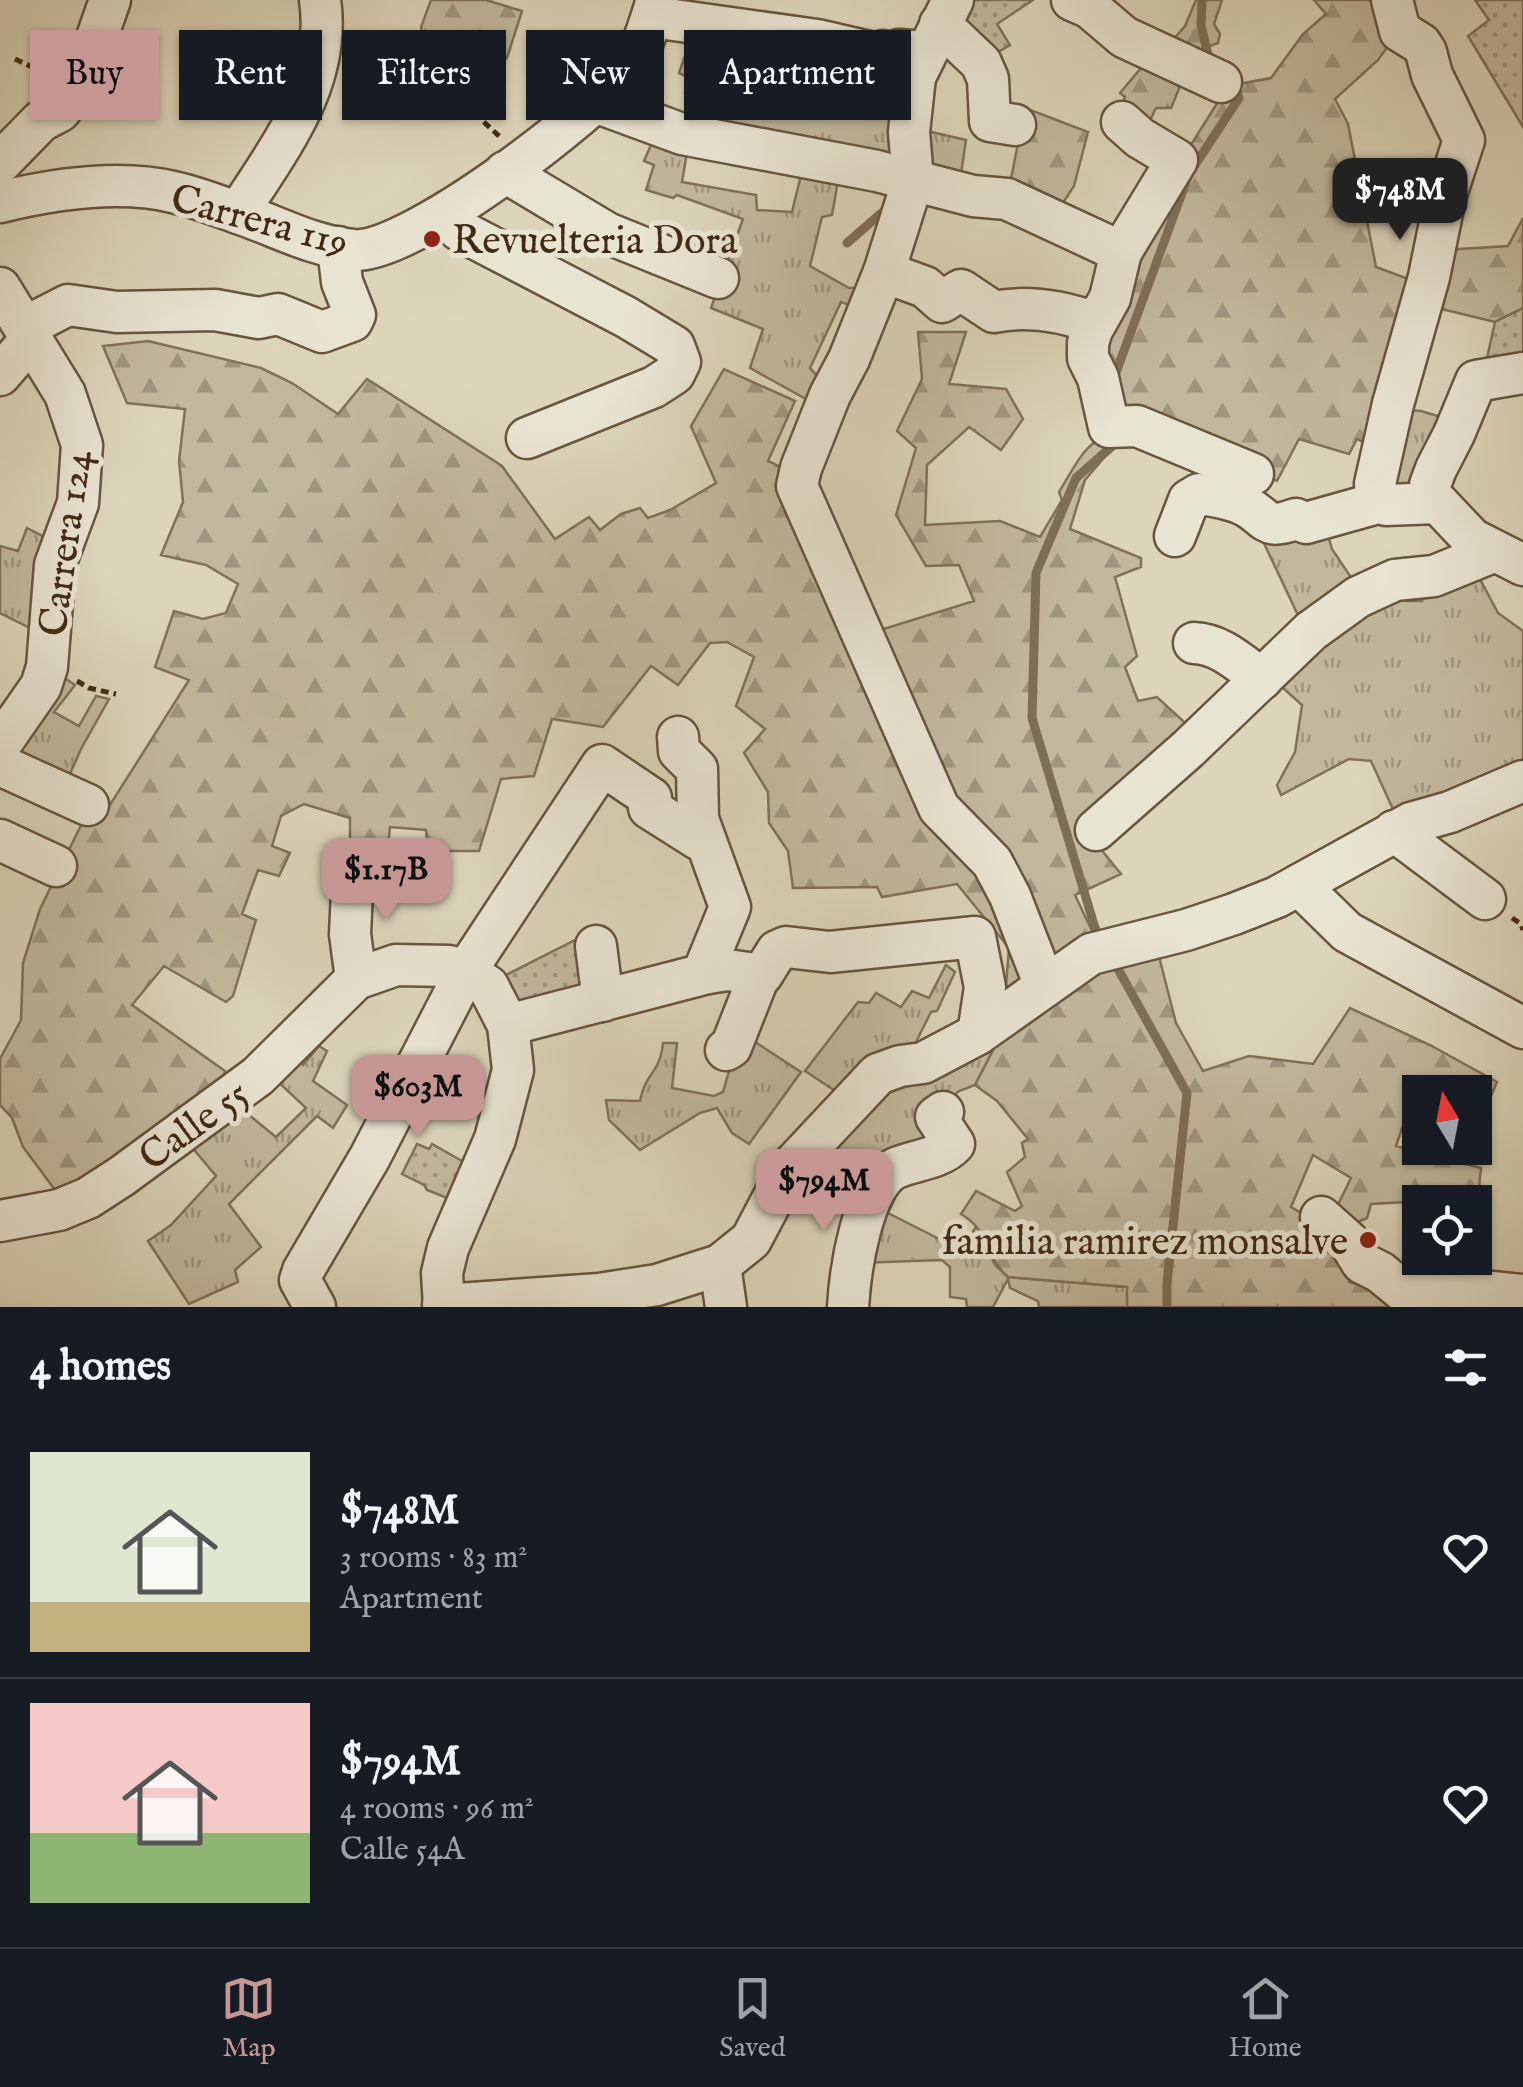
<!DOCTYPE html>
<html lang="en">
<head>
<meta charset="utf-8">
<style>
  :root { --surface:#171b24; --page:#20242c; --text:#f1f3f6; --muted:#9ea1a6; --line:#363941; --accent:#c59692 }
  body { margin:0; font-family:"IM FELL English",serif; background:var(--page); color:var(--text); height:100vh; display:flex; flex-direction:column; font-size:38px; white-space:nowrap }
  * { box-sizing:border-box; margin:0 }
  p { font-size:32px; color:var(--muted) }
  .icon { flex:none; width:55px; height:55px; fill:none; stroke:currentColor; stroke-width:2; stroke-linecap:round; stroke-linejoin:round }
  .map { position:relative; height:1307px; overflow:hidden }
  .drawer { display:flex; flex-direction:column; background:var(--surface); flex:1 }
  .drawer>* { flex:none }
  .guide { position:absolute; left:30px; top:30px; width:1000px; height:90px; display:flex; gap:20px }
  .needle { width:65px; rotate:350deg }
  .controls { position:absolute; left:1402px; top:1075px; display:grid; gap:20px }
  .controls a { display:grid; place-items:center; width:90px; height:90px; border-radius:0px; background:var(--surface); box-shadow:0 2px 8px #0004; font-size:50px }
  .price { position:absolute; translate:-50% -85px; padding:0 22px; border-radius:20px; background:var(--accent); color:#111; font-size:32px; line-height:65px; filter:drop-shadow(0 2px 5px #0008) }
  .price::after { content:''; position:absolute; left:50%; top:60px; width:30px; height:22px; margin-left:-15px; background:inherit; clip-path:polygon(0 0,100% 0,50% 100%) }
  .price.on { background:#222; color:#fff }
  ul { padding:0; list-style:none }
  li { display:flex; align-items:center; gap:30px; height:250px; padding:0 30px }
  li+li { border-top:2px solid var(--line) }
  li span { display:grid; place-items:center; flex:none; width:280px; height:200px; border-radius:0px; color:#555 }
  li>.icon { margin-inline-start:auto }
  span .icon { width:120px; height:120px; fill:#fffc; stroke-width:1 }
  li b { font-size:42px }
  h2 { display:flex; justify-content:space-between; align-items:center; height:120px; padding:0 30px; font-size:42px }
  .tag { padding:0 35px; border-radius:0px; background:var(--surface); box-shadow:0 2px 8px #0004; font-size:35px; line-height:90px }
  .tag.on { background:var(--accent); color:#111 }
  .menu { display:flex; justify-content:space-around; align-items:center; height:140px; border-top:2px solid var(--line); background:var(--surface); font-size:28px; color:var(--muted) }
  .menu a { display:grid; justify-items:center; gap:5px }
  .menu .on { color:var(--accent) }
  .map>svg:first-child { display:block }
  .grass { fill:url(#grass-tufts); stroke:#827259; stroke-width:2.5 }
  .forest { fill:url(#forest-firs); stroke:#827259; stroke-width:2.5 }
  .park { fill:url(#park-dots); stroke:#827259; stroke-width:2.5 }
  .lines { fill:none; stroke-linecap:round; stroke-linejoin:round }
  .stream { stroke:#7f6e56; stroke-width:9 }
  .minor-casing { stroke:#68563e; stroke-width:45 }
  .path { stroke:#422b14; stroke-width:5; stroke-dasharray:8 5; stroke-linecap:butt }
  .minor { stroke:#e8e4d2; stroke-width:40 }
  .poi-dot { fill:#8f2418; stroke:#e8e4d2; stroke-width:4 }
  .labels { text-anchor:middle; stroke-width:10; stroke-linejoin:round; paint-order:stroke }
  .street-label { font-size:40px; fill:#422b14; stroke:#e8e4d2 }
  .poi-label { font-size:40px; fill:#422b14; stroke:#e8e4d2; text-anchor:start }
</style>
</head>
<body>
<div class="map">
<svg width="1523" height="1307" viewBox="0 0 1523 1307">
  <defs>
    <pattern id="grass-tufts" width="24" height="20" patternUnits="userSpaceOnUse" patternTransform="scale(2.5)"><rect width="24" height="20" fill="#c2b89e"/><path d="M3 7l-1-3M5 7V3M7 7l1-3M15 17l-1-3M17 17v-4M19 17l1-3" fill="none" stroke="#9f9680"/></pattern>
    <pattern id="forest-firs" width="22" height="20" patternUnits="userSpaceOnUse" patternTransform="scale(2.5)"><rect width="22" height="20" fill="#c2b89e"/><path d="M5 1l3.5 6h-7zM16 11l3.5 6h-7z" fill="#9f9680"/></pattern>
    <pattern id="park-dots" width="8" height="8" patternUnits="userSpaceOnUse" patternTransform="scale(2.5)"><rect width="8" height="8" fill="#c2b89e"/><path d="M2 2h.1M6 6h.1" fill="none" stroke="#9f9680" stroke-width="1.8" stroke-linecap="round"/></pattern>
  </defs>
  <rect width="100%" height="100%" fill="#dcd5ba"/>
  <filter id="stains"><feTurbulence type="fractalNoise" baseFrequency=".002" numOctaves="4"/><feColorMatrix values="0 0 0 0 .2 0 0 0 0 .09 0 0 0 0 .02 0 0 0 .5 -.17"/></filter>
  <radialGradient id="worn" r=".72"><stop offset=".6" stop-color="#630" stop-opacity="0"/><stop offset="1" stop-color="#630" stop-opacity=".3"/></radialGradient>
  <g class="grass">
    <path d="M706,32L727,35L725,81L752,84L758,38L901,57L910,175L683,129L694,98L685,93L689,78L679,73L687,50L701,52Z"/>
    <path d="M914,128L966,140L959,188L918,176Z"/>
    <path d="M657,131L689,140L682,182L756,195L757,210L792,212L803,167L839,175L832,215L822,217L810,266L849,288L871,287L864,310L841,302L810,368L828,388L822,408L750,368L763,329L711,308L743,219L677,195L673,198L646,190L654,165L644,161Z"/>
    <path d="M1398,409L1421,411L1451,420L1425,496L1391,499Z"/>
    <path d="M1325,525L1332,549L1360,591L1305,630L1261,537Z"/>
    <path d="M27,528L54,542L38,632L0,613V546L18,551Z"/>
    <path d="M1473,566L1498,613L1523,631V775L1397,818L1371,761L1349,759L1281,795L1277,785L1295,752L1302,705L1272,678L1305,665L1318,653L1308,643L1399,583L1406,601H1422L1429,582Z"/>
    <path d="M59,674L75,685L54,712L79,726L96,696L109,699L81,749L63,790L3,762Z"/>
    <path d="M946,965L955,972L937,1011L931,1012L908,1058L846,1098L805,1071L858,1002L869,1003L876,993L901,1007L912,991L929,998Z"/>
    <path d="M1002,1033L975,1085L959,1091L930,1116L949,1144L885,1167L852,1152L837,1157L827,1175L805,1161L844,1114Z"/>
    <path d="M746,1036L801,1072L749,1144L732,1133L717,1108L700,1113L640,1150L609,1120L606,1100L640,1101C646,1071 660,1074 663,1043H677L672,1088L714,1096L723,1092L729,1071Z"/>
    <path d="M319,1046L327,1051L313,1081L347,1105L333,1128L317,1116L229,1204L261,1247L235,1270L238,1282L189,1304L148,1241L171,1225L216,1176L190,1145L238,1106L276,1137L306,1108L274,1078L295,1059L303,1065Z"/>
    <path d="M882,1210L961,1250L978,1224L995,1265L1008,1277L1128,1287L1127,1307H1039L1038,1301L1010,1288L1008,1279L993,1307H967L966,1299L950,1297V1267L942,1260L858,1263Z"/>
  </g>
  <g class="forest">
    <path d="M431,0H486L522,11L507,58L474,98L423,38L421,27Z"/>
    <path d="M1196,0H1222L1214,24L1220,34L1218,43L1201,49L1204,66L1165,49L1185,26Z"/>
    <path d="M1314,0H1378L1394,38L1378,60L1335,99L1348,124L1376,267L1419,283L1376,449L1357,439L1349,454L1299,439L1277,481L1139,423L1113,419L1101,360L1113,308L1180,162L1228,86L1271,78L1303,34L1326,14Z"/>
    <path d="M1152,55L1186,72L1171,108H1156L1144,133L1119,112L1125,97L1120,93Z"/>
    <path d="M1025,108L1088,132L1074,186L1055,215L1008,194Z"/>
    <path d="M1523,218V308L1495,322L1429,306L1444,250L1508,246Z"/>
    <path d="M918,332H966L949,384L1006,389L1023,419L1001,450L969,427L927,465L925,525L1000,521L1040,537L1062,500L1059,492C1083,453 1088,433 1137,430L1108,453L1085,480L1070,529L1141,558V567L1115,577L1137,656L1125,667L1138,701L1157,697L1195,732L1087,832L1121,874L1075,895L1105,958L1156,945L1176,1023L1203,1071L1249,1056L1313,1064L1350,1008L1430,1045L1497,1082L1482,1117L1475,1115V1092H1420V1100L1412,1099L1396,1146L1481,1168L1478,1198L1371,1204L1367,1218L1342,1229L1331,1219L1351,1178L1313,1155L1291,1207L1315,1221L1358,1262L1349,1282L1406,1299L1474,1307H1127V1287L1008,1277C983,1254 991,1232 961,1214L976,1191L1015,1211L1022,1206L1007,1172L1025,1157L1022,1143L1028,1139L997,1101L975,1085L1002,1033L1009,948L957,884L882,897L877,887L793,888L788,851L769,823L768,792L744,753L765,729L736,706L754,657L727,642L710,643L678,685L651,666L603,727L552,719L534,776L501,779L479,851H428L426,830L390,827L388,846L357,845L350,839V818L304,804L281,816L272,846L290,853L279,876L258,870L242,914L256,920L233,996L226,1002L164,966L132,1005L225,1071L223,1080L175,1119L58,1194L23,1147L12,1118L0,1105V1059L21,1020L23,963L40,909L88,811L103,816L189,680L155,667L174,611L203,619L226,613L238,584L206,565L161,555L183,502L179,461L185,409L127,403L103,346L148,341L261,368L292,383L338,414L367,379L502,466L555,539L589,517L600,530L621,514L640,508L648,518L670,510L716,483L691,426L724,369L795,401L768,461L795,474L858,637L974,601L959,565L926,566L896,515L916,448L897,431L922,379Z"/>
  </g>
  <g class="park">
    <path d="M959,0H1033L997,24L1010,45L986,59L955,5Z"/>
    <path d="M1475,0H1523V127L1468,36L1489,20Z"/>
    <path d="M1523,308V368L1495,370L1487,358L1495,322Z"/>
    <path d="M585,935L597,995L525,1012L504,976Z"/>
    <path d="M417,1144L429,1149L432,1144L469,1165L452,1200L427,1190L424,1185L402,1174Z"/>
  </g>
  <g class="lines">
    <g class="stream">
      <path d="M1202,0L1201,25L1210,64"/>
      <path d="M847,243L885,210L888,204"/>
      <path d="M1114,378L1189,174L1239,98L1234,83"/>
      <path d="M1103,942L1095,928L1032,718L1036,573L1076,478L1118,441"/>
      <path d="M1113,960L1187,1093L1167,1283V1307"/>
    </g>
    <g class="minor-casing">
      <g id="minor">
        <path d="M953,0L915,77L909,132L913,180L884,272L849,359L830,395L801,468L797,486L939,808L992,862L1010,896L1045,986"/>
        <path d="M1072,0L1090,8L1124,37L1221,82"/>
        <path d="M1392,0L1400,31L1421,44L1426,52L1432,75L1464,140L1445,198L1429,277L1393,404L1375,484L1376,496L1386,505L1438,503L1472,539L1523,565"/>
        <path d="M652,17L817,40L882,55L883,51L896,54L899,50L926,52"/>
        <path d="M940,24L981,63L988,79L990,121L1015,125"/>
        <path d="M595,102L682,134L877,171L973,196L1007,199L1121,252L1110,298L1092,330L1088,343V358L1098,378L1109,427L1137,426L1253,474"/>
        <path d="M0,163L41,121L60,111L81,83L110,0"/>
        <path d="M505,172L607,233L718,278"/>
        <path d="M0,202C54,189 118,179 173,192C195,197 217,205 238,213C276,226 312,246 353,250C409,255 592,114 628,69C643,49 649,24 657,0"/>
        <path d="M238,213C280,146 332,83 320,0"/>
        <path d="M445,215L459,230L626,317L674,346L680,362L674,374L654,387L527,438"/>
        <path d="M1121,252L1177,160L1140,138L1122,122"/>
        <path d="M884,272L925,287L942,302L961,290L994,312C1028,305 1062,311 1095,323"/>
        <path d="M0,288L65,394L82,445L78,503L55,565L47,667L41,686L0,745"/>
        <path d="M25,327L68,305L117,312L215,310L259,318L278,314L322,332L352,321L355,315L342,282L338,247"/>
        <path d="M0,375L32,338"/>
        <path d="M1432,501L1430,485L1436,469L1454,434L1476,381L1523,373"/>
        <path d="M1306,523L1381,502"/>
        <path d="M1175,536L1189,500L1199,494C1215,496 1232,499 1246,506C1270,520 1264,530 1296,519"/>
        <path d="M1194,643C1221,644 1241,664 1262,679"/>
        <path d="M678,737L679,751L697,769L698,819L730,907L707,963L708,973"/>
        <path d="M0,765L88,805"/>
        <path d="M1096,830L1188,749L1311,631L1358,597L1395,580L1434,576L1493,552"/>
        <path d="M1394,831L1485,899"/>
        <path d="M0,840L56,866"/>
        <path d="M353,870L350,934L356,979"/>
        <path d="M1299,885L1347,932L1523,1028"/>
        <path d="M596,946L603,1001"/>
        <path d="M508,1025L708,973L727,970L762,975L777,951L786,947L830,952L975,937L985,987L978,1034"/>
        <path d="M726,1050L731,1047L759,976"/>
        <path d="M1321,1217L1349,1242L1362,1263L1380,1272L1408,1295L1482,1291L1523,1295"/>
        <path d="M0,1221L59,1210L88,1198L122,1176L258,1076L356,979L396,965L449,966L466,971L488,986L508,1025L513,1070L495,1139L448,1248L442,1273L444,1307"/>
        <path d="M720,1265L726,1307"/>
        <path d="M443,1305L599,1294L657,1285L720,1265L751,1240L788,1170L878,1074L900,1066L923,1063L978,1034L1091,954L1186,930L1234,914L1277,897L1411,823L1450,812L1523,781"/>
        <path d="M315,1307L300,1280L303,1271L370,1157L466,971L602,765L651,798L649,808L698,839L705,840"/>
        <path d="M848,1307C850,1273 862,1183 896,1168C915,1160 940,1159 954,1144L936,1117L943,1112"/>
      </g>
    </g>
    <g class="path">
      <path d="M243,38L234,46L262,74L276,80"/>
      <path d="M423,38L470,109L500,137"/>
      <path d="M15,59L45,73"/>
      <path d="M77,681L89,688L116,694"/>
      <path d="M1512,918L1521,924L1523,930"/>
    </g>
    <use href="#minor" class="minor"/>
  </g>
  <g class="poi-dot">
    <circle cx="432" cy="239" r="10"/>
    <circle cx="1368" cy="1240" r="10"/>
  </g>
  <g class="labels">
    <g class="street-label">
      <text transform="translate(260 219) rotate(15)" y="14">Carrera 119</text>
      <text transform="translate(64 543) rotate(-82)" y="14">Carrera 124</text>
      <text transform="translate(193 1124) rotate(-36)" y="14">Calle 55</text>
    </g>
    <g class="poi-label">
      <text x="452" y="253">Revuelteria Dora</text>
      <text x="1348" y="1254" text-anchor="end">familia ramirez monsalve</text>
    </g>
  </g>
  <rect width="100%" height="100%" filter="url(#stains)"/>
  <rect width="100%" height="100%" fill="url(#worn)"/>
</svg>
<div class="controls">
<a><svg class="needle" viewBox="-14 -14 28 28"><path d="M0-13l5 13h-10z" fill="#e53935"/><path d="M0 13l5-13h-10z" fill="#9ea1a6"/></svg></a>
<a><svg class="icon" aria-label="locate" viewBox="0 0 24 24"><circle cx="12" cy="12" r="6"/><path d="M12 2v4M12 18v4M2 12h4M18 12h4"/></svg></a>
</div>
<b class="price on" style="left:1400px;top:243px">$748M</b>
<b class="price" style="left:386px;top:923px">$1.17B</b>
<b class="price" style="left:418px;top:1140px">$603M</b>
<b class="price" style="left:824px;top:1234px">$794M</b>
<div class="guide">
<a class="tag on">Buy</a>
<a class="tag">Rent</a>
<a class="tag">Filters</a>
<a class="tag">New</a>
<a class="tag">Apartment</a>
</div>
</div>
<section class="drawer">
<h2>4 homes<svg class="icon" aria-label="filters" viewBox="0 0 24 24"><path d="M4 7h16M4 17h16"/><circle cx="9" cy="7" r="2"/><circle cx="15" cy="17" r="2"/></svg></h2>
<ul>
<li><span style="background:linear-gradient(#dfe7d0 75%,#c2b280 0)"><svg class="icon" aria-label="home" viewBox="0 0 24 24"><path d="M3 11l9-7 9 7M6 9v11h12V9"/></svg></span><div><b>$748M</b><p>3 rooms · 83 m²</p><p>Apartment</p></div><svg class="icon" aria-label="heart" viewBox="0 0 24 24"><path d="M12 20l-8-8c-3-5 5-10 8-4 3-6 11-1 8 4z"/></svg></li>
<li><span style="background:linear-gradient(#f6c9c9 65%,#8fb573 0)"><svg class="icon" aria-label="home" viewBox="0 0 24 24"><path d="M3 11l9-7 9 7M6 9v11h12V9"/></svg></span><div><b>$794M</b><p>4 rooms · 96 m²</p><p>Calle 54A</p></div><svg class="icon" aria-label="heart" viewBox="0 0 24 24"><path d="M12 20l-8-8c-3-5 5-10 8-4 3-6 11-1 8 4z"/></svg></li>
</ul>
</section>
<nav class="menu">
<a class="on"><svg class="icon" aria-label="map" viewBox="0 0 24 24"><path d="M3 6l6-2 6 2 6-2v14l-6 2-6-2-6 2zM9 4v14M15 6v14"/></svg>Map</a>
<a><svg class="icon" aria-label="saved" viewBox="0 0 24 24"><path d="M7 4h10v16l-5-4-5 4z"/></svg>Saved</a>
<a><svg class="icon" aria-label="home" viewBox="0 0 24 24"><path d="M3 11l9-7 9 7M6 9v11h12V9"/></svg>Home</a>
</nav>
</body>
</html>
